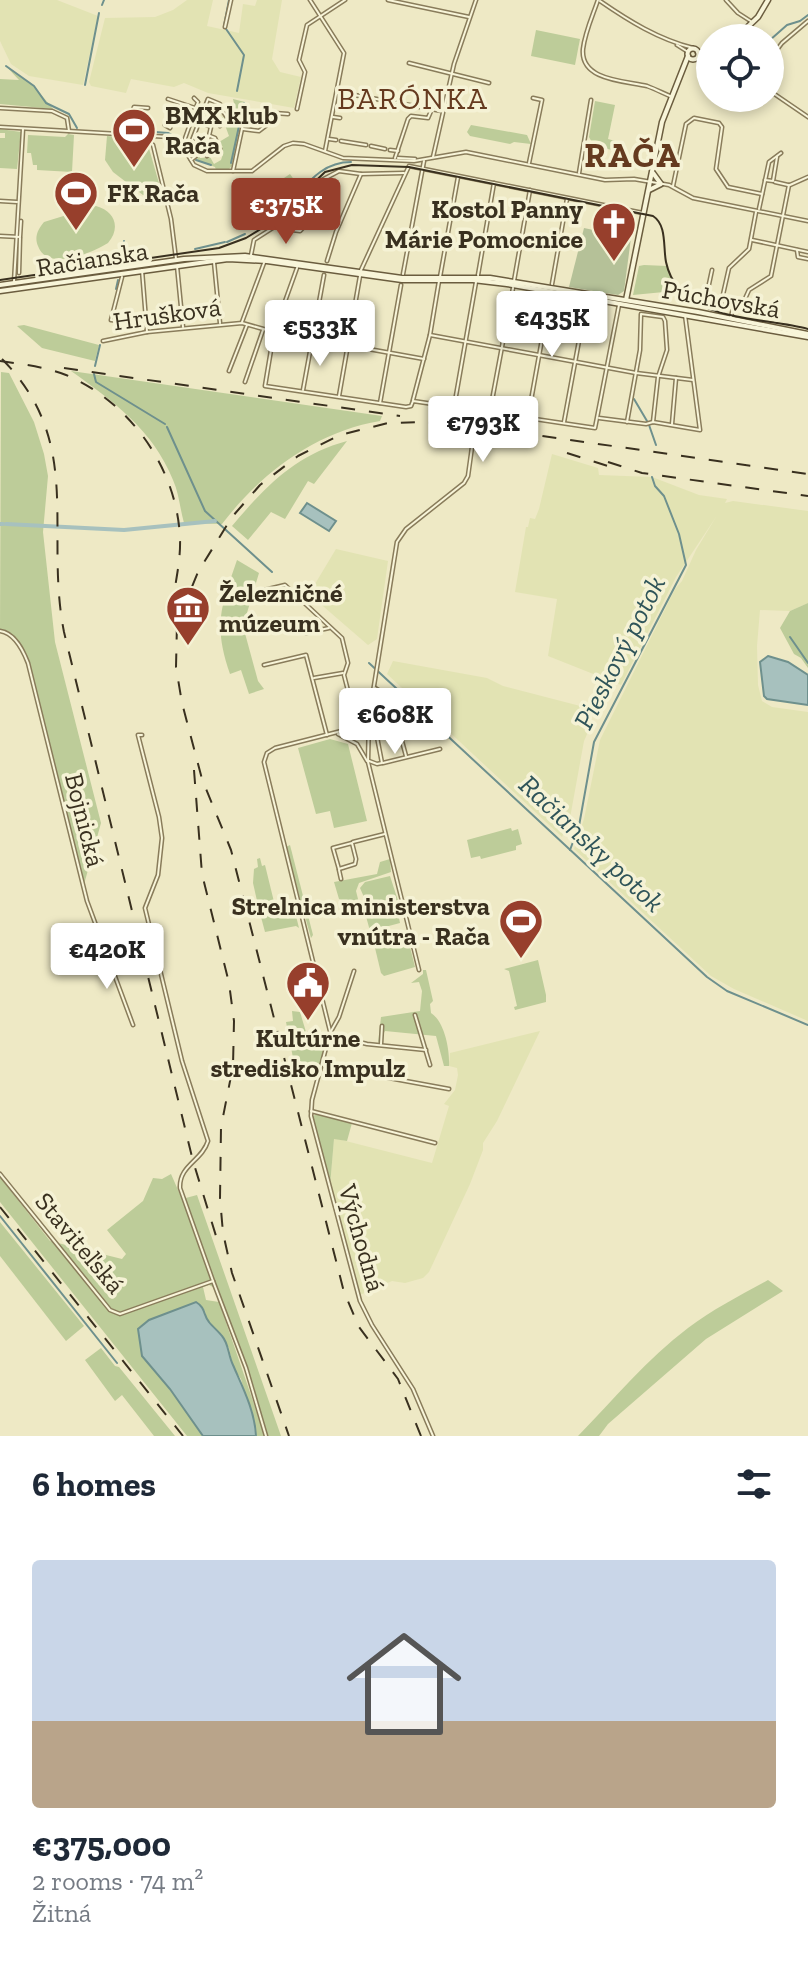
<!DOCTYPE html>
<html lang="en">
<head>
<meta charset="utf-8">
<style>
  :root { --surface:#fff; --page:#f6f6f7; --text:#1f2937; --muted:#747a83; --line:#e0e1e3; --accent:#973f2c }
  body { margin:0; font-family:"Zilla Slab",serif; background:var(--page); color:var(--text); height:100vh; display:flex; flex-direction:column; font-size:30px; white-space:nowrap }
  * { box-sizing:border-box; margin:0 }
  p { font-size:26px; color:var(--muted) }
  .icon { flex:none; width:44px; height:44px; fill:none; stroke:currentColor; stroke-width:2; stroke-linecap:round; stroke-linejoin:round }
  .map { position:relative; height:1436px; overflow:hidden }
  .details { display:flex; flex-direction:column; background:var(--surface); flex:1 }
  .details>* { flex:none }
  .buttons { position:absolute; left:696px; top:24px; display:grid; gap:16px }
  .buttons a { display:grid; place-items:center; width:88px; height:88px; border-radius:50%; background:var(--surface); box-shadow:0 4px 12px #0003; font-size:40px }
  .price { position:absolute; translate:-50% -68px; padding:0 18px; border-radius:8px; background:#fff; color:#222; font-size:26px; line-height:52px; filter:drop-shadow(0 2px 4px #0008) }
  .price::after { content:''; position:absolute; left:50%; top:48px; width:24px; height:18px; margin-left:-12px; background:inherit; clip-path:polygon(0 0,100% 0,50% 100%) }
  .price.current { background:var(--accent); color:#fff }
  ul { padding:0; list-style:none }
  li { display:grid; align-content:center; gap:16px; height:424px; padding:0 32px }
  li+li { border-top:2px solid var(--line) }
  li span { display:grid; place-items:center; height:248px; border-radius:8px; color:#555 }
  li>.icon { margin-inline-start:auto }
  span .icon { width:144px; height:144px; fill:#fffc; stroke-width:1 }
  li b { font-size:34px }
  h2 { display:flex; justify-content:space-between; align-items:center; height:96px; padding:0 32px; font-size:34px }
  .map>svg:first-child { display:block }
  .farmland { fill:#e2e3b3 }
  .green { fill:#bdcc99 }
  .cemetery { fill:#b5c198 }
  .water { fill:#a7c1be; stroke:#6e908d; stroke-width:2 }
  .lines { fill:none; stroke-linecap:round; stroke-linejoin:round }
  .stream { stroke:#6e908d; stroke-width:2 }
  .canal { stroke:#a7c1be; stroke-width:4 }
  .street-casing { stroke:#897c5b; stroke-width:5 }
  .secondary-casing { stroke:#6b5d3f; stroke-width:7 }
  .street { stroke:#f8f5d9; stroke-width:2 }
  .secondary { stroke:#f8f5d9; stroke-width:4 }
  .tram { stroke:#39301f; stroke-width:2 }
  .rail { stroke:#39301f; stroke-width:2; stroke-dasharray:14 14; stroke-linecap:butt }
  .labels { text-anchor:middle; stroke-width:7; stroke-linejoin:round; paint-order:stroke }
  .poi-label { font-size:26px; font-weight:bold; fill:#39301f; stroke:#f5f2d5; text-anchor:start }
  .street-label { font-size:26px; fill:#39301f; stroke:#f5f2d5 }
  .water-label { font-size:28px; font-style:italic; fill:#2f5459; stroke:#f5f2d5 }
  .quarter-label { font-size:30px; letter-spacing:2px; fill:#653a1f; stroke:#f5f2d5 }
  .district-label { font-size:34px; font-weight:bold; letter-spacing:2px; fill:#653a1f; stroke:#f5f2d5 }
</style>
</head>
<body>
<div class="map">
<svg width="808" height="1436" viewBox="0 0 808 1436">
  <rect width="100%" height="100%" fill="#eee9c5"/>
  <g class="farmland">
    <path d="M0,0H57L98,16L83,85L29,76L11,64L0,41Z"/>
    <path d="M187,0H213L207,26L239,33L243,4L255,6L257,0H282L272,59L280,72L301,77L294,108L208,93L184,83L174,87L131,79L126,93L91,86L89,82L105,18L155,17L173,10Z"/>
    <path d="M552,454L598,468L599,475L652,477L699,495L727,499L725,503L733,501L808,511V603L790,611L760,610L757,646L758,685L762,701L772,707L808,712V1021L734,989L711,976L574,849L584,819L600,740L675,589L682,581L696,550L716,517L676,577L621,685L548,656L557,599L515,592L526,527H528L530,518L535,519L539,509Z"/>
    <path d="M336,549L388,561L377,639L368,645L309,594Z"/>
    <path d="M393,661L487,678L503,686L584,707L592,723L584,741L570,818L562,837L387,674Z"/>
    <path d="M540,1031L497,1121L483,1143V1150L470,1184L429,1272L423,1278L405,1283L392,1281L360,1295L330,1186L334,1138L432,1163L449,1106L444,1104L455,1090L458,1075L457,1068L449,1066L450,1053Z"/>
  </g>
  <g class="green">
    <path d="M536,30L580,39L575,65L531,56Z"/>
    <path d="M5,65L34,86L53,109L0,104V79L19,80Z"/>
    <path d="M233,99L245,102L232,166L228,170H216L215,167L197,160L198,154L195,148L200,151V158L210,157L214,164L221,160L223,154L221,148L223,147L211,135L216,136L219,142L229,136L221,114L223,118L236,112Z"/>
    <path d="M595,101L615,105L608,139L615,141L612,150L594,146L589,137Z"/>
    <path d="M471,125L527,135L531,144L514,142L510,144L470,136L467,132Z"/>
    <path d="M0,129L21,132L17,169L0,168V138H5V133H0Z"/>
    <path d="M68,134L74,135L72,172L37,170V165H33L31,153H27L28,135L65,137Z"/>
    <path d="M107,136L137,138L148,145L163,197L143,195L113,172L105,160Z"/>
    <path d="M290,174L300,188L273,215L275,184Z"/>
    <path d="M96,206C115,211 121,228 108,243C92,253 47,272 38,246C34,237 38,229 44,222Z"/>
    <path d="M644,265L667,266L675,285L674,291L633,295L639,266Z"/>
    <path d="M24,325L99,345L95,361L42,348L17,326Z"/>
    <path d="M71,371L382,416L380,421C315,432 261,473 222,524L184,523C180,509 179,493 173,480C153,430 113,401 71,371Z"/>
    <path d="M1,372L9,373L34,422L44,454L48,476L43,532L55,642L101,823L83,888L26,656L8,632H0Z"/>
    <path d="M347,441L314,484L308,481L285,519L271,512L248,540L232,526C265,487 295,455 347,441Z"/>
    <path d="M237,560L259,573L243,626L258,681L264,689L249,694L241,670L230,674C213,625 221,607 237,560Z"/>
    <path d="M808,603V668L801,658L794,654L780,628L790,611Z"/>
    <path d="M330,739L348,744L367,821L334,828L330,811L316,814L298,748Z"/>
    <path d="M511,828L512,831L518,829L522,844L516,846V850L481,859L480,856L471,858L467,840Z"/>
    <path d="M290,845L313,935L311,938L287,852L286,847Z"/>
    <path d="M260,858L262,866L265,865L276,910L260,914L253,883L254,869L258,867L257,859Z"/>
    <path d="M390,859L391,872L359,883L356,891L360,907L339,899L334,882L377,874L380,862Z"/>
    <path d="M390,876L403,916L399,918L400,923L370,931L364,909L367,904L360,888L365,882Z"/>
    <path d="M294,908L299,928L296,926L265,932L261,917Z"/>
    <path d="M408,939L415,967L384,976L381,973L375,948Z"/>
    <path d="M538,960L546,995V1002L515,1010L514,1007L517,1006L509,971L504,969Z"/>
    <path d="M423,970H426L433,1001L430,1004L431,1013C445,1022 450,1051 449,1066H444L436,1036L385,1031L378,1043L381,1017L420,1011L422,991L419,982L411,983L423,974Z"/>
    <path d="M292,1011L300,1012L306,1032L316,1029L328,1035L324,1055L318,1068L304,1071L301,1061L294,1063L286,1022L293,1021Z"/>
    <path d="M317,1114L352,1123L347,1141L334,1139L330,1186L313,1116Z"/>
    <path d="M171,1174L182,1199L197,1195L281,1436H268L223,1302L215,1288L209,1285L203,1287L206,1300L219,1302L265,1436H256L241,1379L233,1368L229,1348L222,1336L207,1321L205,1311L196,1302L149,1320L138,1329L142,1356L170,1389L203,1436H187L0,1202V1177L50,1241L122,1259L126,1254L107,1230L143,1201L153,1178L162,1179Z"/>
    <path d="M0,1222L84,1326L66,1341L0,1256Z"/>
    <path d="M768,1280L783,1291L706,1339L608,1424L599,1436H578C614,1399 647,1359 688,1328C713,1309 741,1295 768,1280Z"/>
    <path d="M101,1348L115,1366L119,1367L175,1436H154L122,1395L115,1401L85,1360Z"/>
  </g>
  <path class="cemetery" d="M584,228L631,238L624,291L618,295L569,287Z"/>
  <g class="water">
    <path d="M307,503L336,521L329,531L300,513Z"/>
    <path d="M768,656L788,662L808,675V705L767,699L764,696L760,662Z"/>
    <path d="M196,1302C206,1308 203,1315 209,1322C213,1327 219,1332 222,1336C229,1344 228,1355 233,1365C242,1386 255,1411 256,1436H203L170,1389L142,1356L138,1329L149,1320Z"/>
  </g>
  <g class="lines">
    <g class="stream">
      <path d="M229,0L224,26L244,55L237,91"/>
      <path d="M102,5L104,0"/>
      <path d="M770,40L787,25L800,21L808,15"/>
      <path d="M6,66L34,86L46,103L69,114L77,128"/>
      <path d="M85,85L99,13"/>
      <path d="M130,130L168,133L181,140"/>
      <path d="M186,146L193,156"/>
      <path d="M196,160L211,165"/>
      <path d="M231,163L244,103"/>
      <path d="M255,229C267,221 280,213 290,202C308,183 322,162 351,162"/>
      <path d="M227,242L245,234"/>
      <path d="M195,249L225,242"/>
      <path d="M122,259L124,241"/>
      <path d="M116,289L118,280"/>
      <path d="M95,366L100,345"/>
      <path d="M94,374L96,382L165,424"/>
      <path d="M634,399L647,421"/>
      <path d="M649,425L656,445"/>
      <path d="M167,427L205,511L272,572"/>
      <path d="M790,637L808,663"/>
      <path d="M369,663L707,977L727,991L808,1025"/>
      <path d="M570,850L579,826L594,742L686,565L679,534L664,496L655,486L652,477"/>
      <path d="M0,1216L117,1363"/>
    </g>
    <g class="canal">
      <path d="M0,524H3"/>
      <path d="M6,524L124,530L215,521"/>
    </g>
    <g class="street-casing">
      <g id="street">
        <path d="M310,0L344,53L325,151"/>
        <path d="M388,0L469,17"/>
        <path d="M598,0C593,15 585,32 583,49C580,81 626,81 647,86C655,89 663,93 670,96"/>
        <path d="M726,0L738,13L752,22"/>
        <path d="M600,1C629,21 658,39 693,48"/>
        <path d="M225,27L231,0"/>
        <path d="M677,45L688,52"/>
        <path d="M770,59L782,43L808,21"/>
        <path d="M409,63L489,83"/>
        <path d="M770,91L808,117"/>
        <path d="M338,92L442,111"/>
        <path d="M168,99L195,108"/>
        <path d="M220,107L226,116"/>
        <path d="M0,108L52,111L67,118L69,131"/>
        <path d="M297,109L305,72L299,60L307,25L345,0"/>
        <path d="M333,117L340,118"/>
        <path d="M199,122L211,127L208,140L213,151"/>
        <path d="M130,124L142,125"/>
        <path d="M165,125L170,128L174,119L190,124"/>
        <path d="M0,127L170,137L181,144L194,165L207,171H252L284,146L293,143L304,144L343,158L414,161L466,152L605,180L634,179L669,185L693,198L808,221"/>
        <path d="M243,129L259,131L272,121L274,113L288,114"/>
        <path d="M126,133L134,107L148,108"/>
        <path d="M144,136L153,145L171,219L176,259"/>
        <path d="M210,136L215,138L220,149"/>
        <path d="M329,139L336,140"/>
        <path d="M341,141L366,145"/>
        <path d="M183,144L198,102L194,98"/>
        <path d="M371,146L385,149"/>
        <path d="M193,147L202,148L207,156"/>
        <path d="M390,150L398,151"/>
        <path d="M433,157L454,64L476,0"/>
        <path d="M395,158L408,119L411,116L428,118L431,111"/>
        <path d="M398,158L415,159"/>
        <path d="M191,160L196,156L191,143L208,99L220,104L216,117L220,126"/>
        <path d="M529,163L542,100L533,98"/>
        <path d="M233,171L246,110"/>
        <path d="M579,173L591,100"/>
        <path d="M322,180L339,171L361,174L404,173"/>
        <path d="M765,180L773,181L777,157"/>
        <path d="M775,182L788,185"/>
        <path d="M790,185L808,177"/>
        <path d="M673,186L686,124L694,118L719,123L722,127L716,169L728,187L762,194"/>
        <path d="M0,201L17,202"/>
        <path d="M759,209L769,162L781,153"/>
        <path d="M0,236L20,237L21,221"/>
        <path d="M752,240L808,252"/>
        <path d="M797,250L798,257L808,259"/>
        <path d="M251,255L254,240L279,224L299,205L315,215L300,231L284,229L279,224"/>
        <path d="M327,261L336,232L361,174"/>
        <path d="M214,262L220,323"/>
        <path d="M177,266L183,327"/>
        <path d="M297,268L274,332L265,386L406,407L411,406L413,401L595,428L619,305"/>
        <path d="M142,270L147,332"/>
        <path d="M361,270L409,166L643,213"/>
        <path d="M712,270L706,298L739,304L744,301L749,290L771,276L789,185"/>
        <path d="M19,273L20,238"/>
        <path d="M403,274L424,161"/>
        <path d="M478,275L494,183"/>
        <path d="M440,277L458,177"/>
        <path d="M514,281L530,190"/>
        <path d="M14,282L23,129"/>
        <path d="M552,284L567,199"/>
        <path d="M722,299L729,268L749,249L756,212"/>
        <path d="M731,317L734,304"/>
        <path d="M121,321L111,320L122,277"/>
        <path d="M242,322L264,263"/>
        <path d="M430,335L636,373L693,380"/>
        <path d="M103,341L147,332L242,323L274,332L424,359"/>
        <path d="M229,371L247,325"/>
        <path d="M245,382L263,330"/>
        <path d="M303,390L324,275"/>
        <path d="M339,396L360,276"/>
        <path d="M413,400L430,335L439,281"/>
        <path d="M380,403L401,285"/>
        <path d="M454,407L476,282"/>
        <path d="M490,411L513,288"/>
        <path d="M528,417L550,295"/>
        <path d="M599,418L646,424L653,422L700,430L685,315"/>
        <path d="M564,422L586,303"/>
        <path d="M627,422L640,350L641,314L663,317L665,321L667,350L658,377L653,422"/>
        <path d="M672,424L676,378"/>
        <path d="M256,592L285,585L342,638L348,663L344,675L357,726"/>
        <path d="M0,631C15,633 23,650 28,663L87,901L133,1025"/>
        <path d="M306,633L329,628"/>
        <path d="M264,665L306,655L327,735"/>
        <path d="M314,678L343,673"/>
        <path d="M375,688L396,701L401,717"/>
        <path d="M396,719L406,756"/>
        <path d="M338,734L357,744L367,761"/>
        <path d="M142,735H138L159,817L162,838L158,875L145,908L182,1061L208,1141C202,1161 179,1165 180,1188L213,1281"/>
        <path d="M369,761L377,764L382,763L377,737L380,723L411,714"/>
        <path d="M383,763L440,749"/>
        <path d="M353,842L385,834"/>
        <path d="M352,843L356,859L355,864L339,869L333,848Z"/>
        <path d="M339,870L341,879"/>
        <path d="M419,970L368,762L369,717L397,542L406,529L464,483L468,476L477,411"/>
        <path d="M354,971L339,1017L330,1033L312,1100L311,1116L360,1301L372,1325L413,1389L433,1436"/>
        <path d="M415,1015L430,1065"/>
        <path d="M330,1031L264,762L267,753L275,748L357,727L367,720"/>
        <path d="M331,1035L367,1044L426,1050"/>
        <path d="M381,1044L382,1026"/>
        <path d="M324,1066L449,1089"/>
        <path d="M311,1111L435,1143"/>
        <path d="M0,1174L110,1310L120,1314L213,1281L246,1368L266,1436"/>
      </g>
    </g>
    <g class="secondary-casing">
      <g id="secondary">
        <path d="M736,38L758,17L768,0"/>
        <circle cx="693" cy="54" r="5.5"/>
        <path d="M698,52L710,57"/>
        <path d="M649,190L661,184L653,173"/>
        <path d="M0,285L184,259L245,256L402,278H490L698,312L808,334"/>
        <path d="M0,291L228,259L267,261L402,280H473L507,284L808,337"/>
        <path d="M626,300L662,122L688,56"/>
      </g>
    </g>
    <use href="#street" class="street"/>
    <use href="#secondary" class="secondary"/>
    <path class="tram" d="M0,280L219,248L246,238L274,221L325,172L352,165L409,167L653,216C667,225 663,247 666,262C679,323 760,316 808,329"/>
    <g class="rail">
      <path d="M2,359C85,443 44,530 64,632L193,1161L216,1236"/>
      <path d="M0,361C22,364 45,367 66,375C130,402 177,468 180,538C181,565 173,590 171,617"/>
      <path d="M64,368L400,416"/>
      <path d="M487,428L808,474"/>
      <path d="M567,453L617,469"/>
      <path d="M608,462L642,473L808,496"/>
      <path d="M194,770L202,874L229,983L234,1021L233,1066L221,1127L220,1198L223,1233L232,1273L289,1436"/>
      <path d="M0,1207L183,1436"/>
      <path d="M421,1436L398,1379L359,1327L344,1292L231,850L202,779L182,703L176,667L177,623L198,572L232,517L260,485L298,456L340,435L388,423L425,422L498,430"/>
    </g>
  </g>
  <defs>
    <g id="stadium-pin" transform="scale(2.3)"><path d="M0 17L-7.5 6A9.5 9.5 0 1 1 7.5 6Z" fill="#973f2c" stroke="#f5f2d5"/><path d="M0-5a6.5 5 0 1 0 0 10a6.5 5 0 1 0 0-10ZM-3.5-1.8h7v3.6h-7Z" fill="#fff"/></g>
    <g id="church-pin" transform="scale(2.3)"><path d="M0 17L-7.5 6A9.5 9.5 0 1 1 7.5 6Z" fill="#973f2c" stroke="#f5f2d5"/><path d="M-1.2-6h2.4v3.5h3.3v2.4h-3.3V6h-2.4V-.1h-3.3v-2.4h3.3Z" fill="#fff"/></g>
    <g id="museum-pin" transform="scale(2.3)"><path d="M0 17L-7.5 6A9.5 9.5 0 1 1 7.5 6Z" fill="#973f2c" stroke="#f5f2d5"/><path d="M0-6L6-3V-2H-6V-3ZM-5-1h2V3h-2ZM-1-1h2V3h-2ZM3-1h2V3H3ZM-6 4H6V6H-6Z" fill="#fff"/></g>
    <g id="civic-pin" transform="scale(2.3)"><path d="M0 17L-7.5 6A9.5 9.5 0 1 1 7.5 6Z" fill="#973f2c" stroke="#f5f2d5"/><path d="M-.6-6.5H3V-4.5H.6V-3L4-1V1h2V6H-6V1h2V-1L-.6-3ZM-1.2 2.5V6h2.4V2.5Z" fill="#fff"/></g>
  </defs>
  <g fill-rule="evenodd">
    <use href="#stadium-pin" x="134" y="130"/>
    <use href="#stadium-pin" x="76" y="193"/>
    <use href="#church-pin" x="614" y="224"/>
    <use href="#museum-pin" x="188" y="608"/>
    <use href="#stadium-pin" x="521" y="921"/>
    <use href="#civic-pin" x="308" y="983"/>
  </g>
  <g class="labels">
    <g class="poi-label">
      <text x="165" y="124">BMX klub<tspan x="165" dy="30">Rača</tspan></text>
      <text x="107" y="202">FK Rača</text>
      <text x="583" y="218" text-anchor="end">Kostol Panny<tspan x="583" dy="30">Márie Pomocnice</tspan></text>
      <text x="219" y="602">Železničné<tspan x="219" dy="30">múzeum</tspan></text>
      <text x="490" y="915" text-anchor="end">Strelnica ministerstva<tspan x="490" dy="30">vnútra - Rača</tspan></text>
      <text x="308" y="1047" text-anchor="middle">Kultúrne<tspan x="308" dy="30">stredisko Impulz</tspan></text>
    </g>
    <g class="street-label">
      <text transform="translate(92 259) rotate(-9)" y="9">Račianska</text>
      <text transform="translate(721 299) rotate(10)" y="9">Púchovská</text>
      <text transform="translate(167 314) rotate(-8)" y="9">Hrušková</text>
      <text transform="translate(85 820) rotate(76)" y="9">Bojnická</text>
      <text transform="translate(362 1238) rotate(74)" y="9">Východná</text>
      <text transform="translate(80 1243) rotate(50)" y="9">Staviteľská</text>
    </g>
    <g class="water-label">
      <text transform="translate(619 652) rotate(-63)" y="10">Pieskový potok</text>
      <text transform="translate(592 843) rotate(43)" y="10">Račiansky potok</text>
    </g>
    <g class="quarter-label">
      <text x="413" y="109">BARÓNKA</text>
    </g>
    <g class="district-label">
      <text x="633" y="167">RAČA</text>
    </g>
  </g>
</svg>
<div class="buttons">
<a><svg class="icon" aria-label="locate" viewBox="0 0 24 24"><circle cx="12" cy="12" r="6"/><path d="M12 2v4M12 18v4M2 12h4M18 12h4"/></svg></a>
</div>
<b class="price current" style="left:286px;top:246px">€375K</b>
<b class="price" style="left:552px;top:359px">€435K</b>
<b class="price" style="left:320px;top:368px">€533K</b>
<b class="price" style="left:483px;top:464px">€793K</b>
<b class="price" style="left:395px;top:756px">€608K</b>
<b class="price" style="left:107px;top:991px">€420K</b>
</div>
<section class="details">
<h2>6 homes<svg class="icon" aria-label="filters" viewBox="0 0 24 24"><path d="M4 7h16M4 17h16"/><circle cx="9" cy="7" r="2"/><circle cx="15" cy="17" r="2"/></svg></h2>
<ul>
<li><span style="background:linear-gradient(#c9d6e8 65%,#b9a48a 0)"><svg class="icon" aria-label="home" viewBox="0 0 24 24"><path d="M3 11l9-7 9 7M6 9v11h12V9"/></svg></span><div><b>€375,000</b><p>2 rooms · 74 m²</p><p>Žitná</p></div></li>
</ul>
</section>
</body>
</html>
